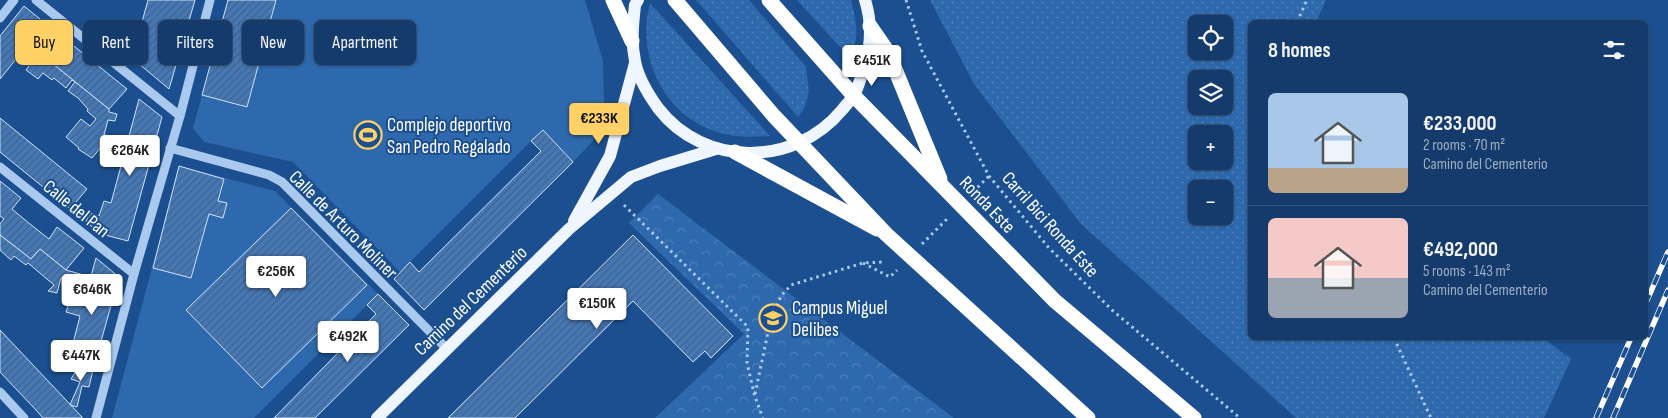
<!DOCTYPE html>
<html lang="en">
<head>
<meta charset="utf-8">
<style>
  :root { --surface:#143b6b; --page:#214673; --text:#f1f3f6; --muted:#9dadc1; --line:#33557e; --accent:#ffd166 }
  body { margin:0; font-family:"Sofia Sans Condensed",sans-serif; background:var(--page); color:var(--text); height:100vh; display:flex; flex-direction:column; font-size:19px; white-space:nowrap }
  * { box-sizing:border-box; margin:0 }
  p { font-size:16px; color:var(--muted) }
  .icon { flex:none; width:28px; height:28px; fill:none; stroke:currentColor; stroke-width:2; stroke-linecap:round; stroke-linejoin:round }
  .map { position:relative; flex:1; overflow:hidden }
  .side { position:absolute; left:1248px; top:20px; width:400px; height:320px; display:flex; flex-direction:column; background:var(--surface); border-radius:8px; box-shadow:0 1px 4px #0004,0 0 0 1px var(--line) }
  .side>* { flex:none }
  .guide { position:absolute; left:15px; top:20px; width:475px; height:45px; display:flex; gap:10px }
  .buttons { position:absolute; left:1188px; top:15px; display:grid; gap:10px }
  .buttons a { display:grid; place-items:center; width:45px; height:45px; border-radius:8px; background:var(--surface); box-shadow:0 1px 4px #0004,0 0 0 1px var(--line); font-size:25px }
  .price { position:absolute; translate:-50% -42px; padding:0 11px; border-radius:5px; background:#fff; color:#222; font-size:16px; line-height:32px; filter:drop-shadow(0 1px 2px #0008) }
  .price::after { content:''; position:absolute; left:50%; top:30px; width:15px; height:11px; margin-left:-8px; background:inherit; clip-path:polygon(0 0,100% 0,50% 100%) }
  .price.active { background:var(--accent); color:#111 }
  ul { padding:0; list-style:none }
  li { display:flex; align-items:center; gap:15px; height:125px; padding:0 20px }
  li+li { border-top:1px solid var(--line) }
  li span { display:grid; place-items:center; flex:none; width:140px; height:100px; border-radius:8px; color:#555 }
  li>.icon { margin-inline-start:auto }
  span .icon { width:60px; height:60px; fill:#fffc; stroke-width:1 }
  li b { font-size:21px }
  h2 { display:flex; justify-content:space-between; align-items:center; height:60px; padding:0 20px; font-size:21px }
  .chip { padding:0 18px; border-radius:8px; background:var(--surface); box-shadow:0 1px 4px #0004,0 0 0 1px var(--line); font-size:18px; line-height:45px }
  .chip.active { background:var(--accent); color:#111 }
  .map>svg:first-child { display:block }
  .grass { fill:url(#grass-dots); fill-rule:evenodd }
  .park { fill:url(#park-crowns) }
  .pitch { fill:#2e69ad }
  .building { fill:url(#building-hatch); stroke:#cfe3fa }
  .lines { fill:none; stroke-linecap:round; stroke-linejoin:round }
  .path { stroke:#a9c9ee; stroke-width:3; stroke-dasharray:2.5 4; stroke-linecap:butt }
  .minor { stroke:#a9c9ee; stroke-width:9 }
  .major { stroke:#f0f6ff; stroke-width:12 }
  .highway { stroke:#fff; stroke-width:15 }
  .rail-casing { stroke:#fff; stroke-width:5.5 }
  .rail { stroke:#1b4f8f; stroke-width:4; stroke-dasharray:11; stroke-linecap:butt }
  .labels { text-anchor:middle; stroke-width:4; stroke-linejoin:round; paint-order:stroke }
  .poi-label { font-size:19px; fill:#fff; stroke:#1b4f8f; text-anchor:start }
  .street-label { font-size:19px; fill:#fff; stroke:#1b4f8f }
</style>
</head>
<body>
<div class="map">
<svg width="1668" height="418" viewBox="0 0 1668 418">
  <defs>
    <pattern id="grass-dots" width="8" height="8" patternUnits="userSpaceOnUse" patternTransform="scale(1.25)"><rect width="8" height="8" fill="#2e69ad"/><path d="M2 2h.1M6 6h.1" fill="none" stroke="#4d80b9" stroke-width="1.8" stroke-linecap="round"/></pattern>
    <pattern id="park-crowns" width="20" height="18" patternUnits="userSpaceOnUse" patternTransform="scale(1.25)"><rect width="20" height="18" fill="#2e69ad"/><path d="M2 6a3 3 0 1 1 6 0M12 15a3 3 0 1 1 6 0" fill="none" stroke="#4d80b9"/></pattern>
    <pattern id="building-hatch" width="6" height="6" patternUnits="userSpaceOnUse" patternTransform="scale(1.25)"><rect width="6" height="6" fill="#4478b7"/><path d="M-1 1l2-2M0 6l6-6M5 7l2-2" fill="none" stroke="#486282"/></pattern>
  </defs>
  <rect width="100%" height="100%" fill="#1b4f8f"/>
  <g class="grass">
    <path d="M696,0H749L806,67L809,92L804,109L798,117Z"/>
    <path d="M797,0H851C856,20 861,39 849,57Z"/>
    <path d="M930,0H1326L1316,22H1250V338H1543L1571,359L1544,418H1296L1081,224L974,84ZM1196,24H1224V51H1196ZM1196,79H1224V106H1196ZM1196,134H1224V161H1196ZM1196,189H1224V216H1196Z"/>
    <path d="M650,3L770,136C752,137 734,138 717,132C663,115 636,56 650,3Z"/>
  </g>
  <path class="park" d="M658,194L954,418H655L744,334L629,223Z"/>
  <g class="pitch">
    <path d="M228,0H585L603,61L604,103L593,141L573,162L542,130L400,272L293,162L204,142L193,128Z"/>
    <path d="M179,166L275,191L378,294L254,418H112Z"/>
  </g>
  <g class="building">
    <path d="M148,0H195L169,89L132,58Z"/>
    <path d="M228,0H276L247,107L202,95Z"/>
    <path d="M24,6L45,23L0,79V36Z"/>
    <path d="M45,23L64,38L47,59L109,109V112L117,114L115,121L108,120L104,135L110,136L92,158L78,149L79,148L66,137L81,119L90,126L96,119L87,111L88,109L78,98L68,91L75,82L72,80L66,88L54,78L52,80L43,73L38,79L26,70L45,45L35,37Z"/>
    <path d="M64,38L127,89L109,109L47,59Z"/>
    <path d="M139,99L162,117L128,241L101,234L86,222L89,213L99,216L104,201L111,203Z"/>
    <path d="M0,118L87,189L70,209L0,152Z"/>
    <path d="M543,130L573,162L424,310L394,279L410,262L419,272L541,151L531,141Z"/>
    <path d="M179,166L224,179L218,201L227,203L223,218L209,214L191,278L153,268Z"/>
    <path d="M0,181L21,198L12,209L30,224L49,239L57,227L84,248L66,270L40,249L31,259L0,235V224L4,219L0,216Z"/>
    <path d="M291,208L367,285L262,388L186,310Z"/>
    <path d="M0,235L31,259L40,249L66,270L91,277L84,301L67,296L71,281L61,278L57,293L48,291L54,285L28,263L26,265L14,256L11,260L0,250Z"/>
    <path d="M633,235L733,336L711,358L705,351L693,362L633,301L515,418H448Z"/>
    <path d="M96,258L119,277L93,370L68,363L80,316L66,312L71,297L84,301Z"/>
    <path d="M378,294L409,325L315,418H274L376,314L367,305Z"/>
    <path d="M0,330L82,417V418H43L35,409L0,372Z"/>
    <path d="M79,366L93,370L89,387L82,386L77,407L70,405L80,382L71,379Z"/>
  </g>
  <g class="lines">
    <g class="path">
      <path d="M906,0L922,51L989,176L1049,248L1112,310L1240,418"/>
      <path d="M1297,22L1307,0"/>
      <path d="M973,192L989,176"/>
      <path d="M624,205L748,327L747,363L755,397L763,418"/>
      <path d="M922,244L948,218"/>
      <path d="M863,263L890,277L897,270"/>
      <path d="M1394,338L1431,418"/>
      <path d="M755,394L770,323L781,296L791,285L863,263L883,262"/>
    </g>
    <g class="minor">
      <path d="M36,0L180,116"/>
      <path d="M0,18L14,0"/>
      <path d="M170,148L269,175L282,182L447,349"/>
      <path d="M0,167L134,274"/>
      <path d="M0,392L24,418"/>
      <path d="M96,418L134,274L180,116L210,0"/>
    </g>
    <g class="major">
      <path d="M638,0L635,5C633,24 631,42 635,61C638,78 648,94 658,108C704,168 795,167 842,110C846,105 851,100 854,95C857,90 859,83 861,77C871,53 873,25 865,0"/>
      <path d="M574,221L610,156L635,63"/>
      <path d="M377,418L569,229L631,177L660,166L716,149"/>
    </g>
    <g class="highway">
      <path d="M613,0L632,41"/>
      <path d="M675,0L774,116L886,234L1088,418"/>
      <path d="M769,0L854,96L1055,301L1194,418"/>
      <path d="M870,26L888,52L940,179"/>
      <path d="M735,152L877,229"/>
    </g>
    <g class="rail-casing">
      <g id="rail">
        <path d="M1645,305L1668,252"/>
        <path d="M1596,418L1631,338"/>
        <path d="M1613,418L1668,290"/>
      </g>
    </g>
    <use href="#rail" class="rail"/>
  </g>
  <defs>
    <g id="stadium-ring" transform="scale(1.4375)"><circle r="9.5" fill="#1b4f8f" stroke="#ffd166" stroke-width="1.5"/><path d="M0-5a6.5 5 0 1 0 0 10a6.5 5 0 1 0 0-10ZM-3.5-1.8h7v3.6h-7Z" fill="#ffd166"/></g>
    <g id="university-ring" transform="scale(1.4375)"><circle r="9.5" fill="#1b4f8f" stroke="#ffd166" stroke-width="1.5"/><path d="M0-5L7-2L0 1L-7-2ZM-4 1L0 2.5L4 1V4Q0 6-4 4Z" fill="#ffd166"/></g>
  </defs>
  <g fill-rule="evenodd">
    <use href="#stadium-ring" x="368" y="135"/>
    <use href="#university-ring" x="773" y="318"/>
  </g>
  <g class="labels">
    <g class="poi-label">
      <text x="387" y="131">Complejo deportivo<tspan x="387" dy="22">San Pedro Regalado</tspan></text>
      <text x="792" y="314">Campus Miguel<tspan x="792" dy="22">Delibes</tspan></text>
    </g>
    <g class="street-label">
      <text transform="translate(988 204) rotate(46)" y="7">Ronda Este</text>
      <text transform="translate(77 208) rotate(39)" y="7">Calle del Pan</text>
      <text transform="translate(344 224) rotate(45)" y="7">Calle de Arturo Moliner</text>
      <text transform="translate(1051 224) rotate(48)" y="7">Carril Bici Ronda Este</text>
      <text transform="translate(470 300) rotate(-44)" y="7">Camino del Cementerio</text>
    </g>
  </g>
</svg>
<div class="buttons">
<a><svg class="icon" aria-label="locate" viewBox="0 0 24 24"><circle cx="12" cy="12" r="6"/><path d="M12 2v4M12 18v4M2 12h4M18 12h4"/></svg></a>
<a><svg class="icon" aria-label="layers" viewBox="0 0 24 24"><path d="M12 4l9 5-9 5-9-5zM3 14l9 5 9-5"/></svg></a>
<a>+</a>
<a>−</a>
</div>
<b class="price" style="left:872px;top:87px">€451K</b>
<b class="price active" style="left:599px;top:145px">€233K</b>
<b class="price" style="left:130px;top:177px">€264K</b>
<b class="price" style="left:276px;top:298px">€256K</b>
<b class="price" style="left:92px;top:316px">€646K</b>
<b class="price" style="left:597px;top:330px">€150K</b>
<b class="price" style="left:348px;top:363px">€492K</b>
<b class="price" style="left:81px;top:382px">€447K</b>
<div class="guide">
<a class="chip active">Buy</a>
<a class="chip">Rent</a>
<a class="chip">Filters</a>
<a class="chip">New</a>
<a class="chip">Apartment</a>
</div>
<section class="side">
<h2>8 homes<svg class="icon" aria-label="filters" viewBox="0 0 24 24"><path d="M4 7h16M4 17h16"/><circle cx="9" cy="7" r="2"/><circle cx="15" cy="17" r="2"/></svg></h2>
<ul>
<li><span style="background:linear-gradient(#a9c7e8 75%,#b9a48a 0)"><svg class="icon" aria-label="home" viewBox="0 0 24 24"><path d="M3 11l9-7 9 7M6 9v11h12V9"/></svg></span><div><b>€233,000</b><p>2 rooms · 70 m²</p><p>Camino del Cementerio</p></div></li>
<li><span style="background:linear-gradient(#f6c9c9 60%,#9aa5b1 0)"><svg class="icon" aria-label="home" viewBox="0 0 24 24"><path d="M3 11l9-7 9 7M6 9v11h12V9"/></svg></span><div><b>€492,000</b><p>5 rooms · 143 m²</p><p>Camino del Cementerio</p></div></li>
</ul>
</section>
</div>
</body>
</html>
